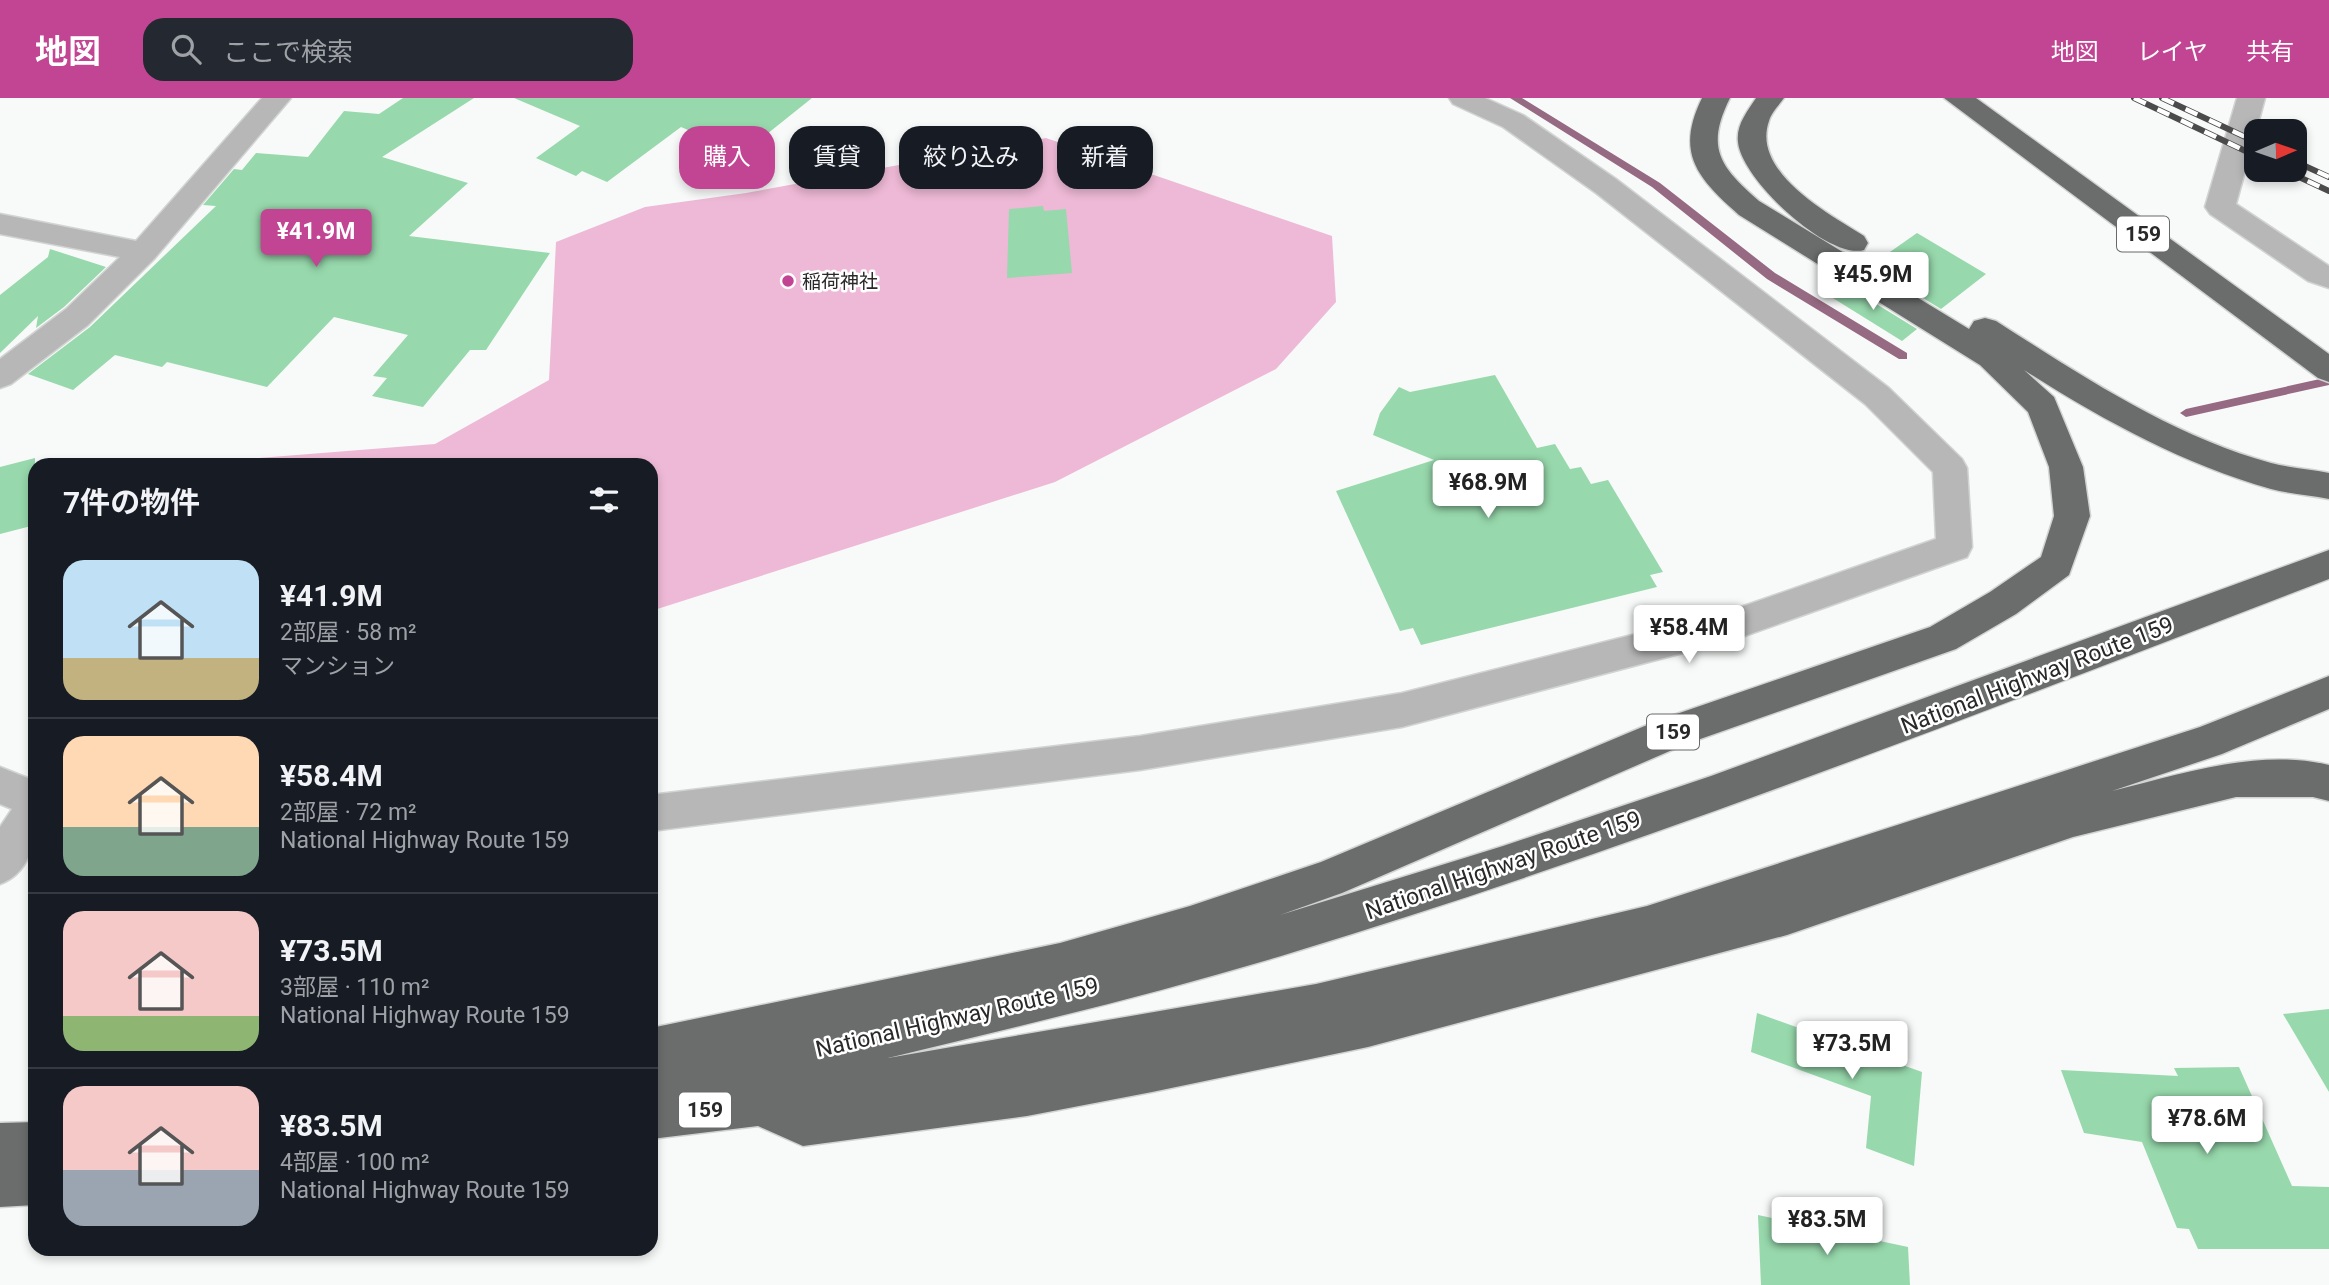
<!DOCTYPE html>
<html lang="ja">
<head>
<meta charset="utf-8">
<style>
  :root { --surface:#171b24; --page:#242831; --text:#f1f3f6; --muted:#9ea1a6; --line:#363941; --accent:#c24594 }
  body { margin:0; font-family:Roboto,"Noto Sans JP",sans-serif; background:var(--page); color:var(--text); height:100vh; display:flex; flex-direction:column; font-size:26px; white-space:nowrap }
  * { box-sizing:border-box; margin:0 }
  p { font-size:23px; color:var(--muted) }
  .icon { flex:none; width:38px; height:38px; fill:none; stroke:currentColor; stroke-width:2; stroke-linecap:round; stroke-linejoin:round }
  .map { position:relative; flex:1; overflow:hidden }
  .details { position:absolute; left:28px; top:360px; width:630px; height:798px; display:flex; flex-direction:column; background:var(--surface); border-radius:21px; box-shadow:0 4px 10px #0003 }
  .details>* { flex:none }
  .hud { position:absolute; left:679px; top:28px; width:665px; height:63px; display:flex; gap:14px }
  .needle { width:46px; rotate:88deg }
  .buttons { position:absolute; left:2244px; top:21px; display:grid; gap:14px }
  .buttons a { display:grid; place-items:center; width:63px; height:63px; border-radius:14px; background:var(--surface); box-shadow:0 4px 10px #0003; font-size:35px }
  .price { position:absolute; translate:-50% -60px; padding:0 16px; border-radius:7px; background:#fff; color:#222; font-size:23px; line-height:46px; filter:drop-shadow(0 2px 4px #0008) }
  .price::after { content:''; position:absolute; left:50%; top:42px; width:21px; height:16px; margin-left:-10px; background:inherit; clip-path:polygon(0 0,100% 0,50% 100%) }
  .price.current { background:var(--accent); color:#fff }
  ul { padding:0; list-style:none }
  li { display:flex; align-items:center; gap:21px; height:175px; padding:0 35px }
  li+li { border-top:2px solid var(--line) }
  li span { display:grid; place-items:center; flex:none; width:196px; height:140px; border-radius:21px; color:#555 }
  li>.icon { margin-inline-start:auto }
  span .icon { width:84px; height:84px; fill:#fffc; stroke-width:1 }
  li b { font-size:30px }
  h2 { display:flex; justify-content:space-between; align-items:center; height:84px; padding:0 35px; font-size:30px }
  .pill { padding:0 24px; border-radius:21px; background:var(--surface); box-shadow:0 4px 10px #0003; font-size:24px; line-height:63px }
  .pill.current { background:var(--accent); color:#fff }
  header { display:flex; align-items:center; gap:42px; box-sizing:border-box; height:98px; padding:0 35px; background:var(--accent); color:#fff }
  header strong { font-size:33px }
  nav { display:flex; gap:38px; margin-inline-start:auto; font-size:24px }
  .search { width:490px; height:63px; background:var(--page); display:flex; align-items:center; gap:18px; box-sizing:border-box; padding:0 24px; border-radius:21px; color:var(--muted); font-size:26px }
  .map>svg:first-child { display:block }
  .green { fill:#eeb9d6 }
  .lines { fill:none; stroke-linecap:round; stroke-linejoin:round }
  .stream { fill:#966a82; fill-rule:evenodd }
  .building { fill:#97d8ac }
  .minor-casing { stroke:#d2d4d3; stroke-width:3 }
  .highway-casing { stroke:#d2d4d3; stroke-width:3 }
  .minor { fill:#b6b7b6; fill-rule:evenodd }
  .highway { fill:#6a6d6b; fill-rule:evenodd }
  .rail-casing { stroke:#4a4b4a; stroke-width:6 }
  .rail { stroke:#fff; stroke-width:4.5; stroke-dasharray:13; stroke-linecap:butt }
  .poi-dot { fill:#c24594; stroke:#fff; stroke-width:2.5 }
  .labels { text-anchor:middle; stroke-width:5; stroke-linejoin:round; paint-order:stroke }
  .far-poi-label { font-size:19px; fill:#282928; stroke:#fff; text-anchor:start }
  .shield { fill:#fff; stroke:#686968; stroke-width:2 }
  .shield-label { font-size:21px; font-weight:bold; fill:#282928 }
  .street-label { font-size:23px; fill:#282928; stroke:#fff }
</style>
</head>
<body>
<header>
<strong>地図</strong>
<div class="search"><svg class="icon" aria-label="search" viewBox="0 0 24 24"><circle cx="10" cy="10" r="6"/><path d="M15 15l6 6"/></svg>ここで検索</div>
<nav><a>地図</a><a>レイヤ</a><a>共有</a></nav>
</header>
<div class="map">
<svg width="2329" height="1187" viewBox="0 0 2329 1187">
  <rect width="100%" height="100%" fill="#f7faf8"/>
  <path class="green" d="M1046,40L1332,138L1336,204L1276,271L1055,384L651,513V368H247L259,360L435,346L549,282L556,144L645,109L746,95Z"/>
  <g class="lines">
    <g class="stream">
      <path d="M1510,0H1522L1660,85L1775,175L1907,255V261H1899L1767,181L1652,89Z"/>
      <path d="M2329,279V287L2186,319L2180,315L2186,311Z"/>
    </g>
  </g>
  <g class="building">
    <path d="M403,0H474L382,59L468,85L409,138L550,155L486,252H470L423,309L372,298L387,280L373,278L408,237L334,219L267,289L167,264L162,269L115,257L73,292L28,276L90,229L216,108L203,107L234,71L242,72L256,55L308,59L344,13L379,16Z"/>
    <path d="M514,0H812L747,52L739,49L736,52L681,29L607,84L582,73L576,78L536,60L580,28Z"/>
    <path d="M1043,108L1044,113L1066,111L1072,175L1007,180L1009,111Z"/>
    <path d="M1917,135L1986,176L1941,211L1870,168Z"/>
    <path d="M50,151L106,169L64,209L36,230L38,218L0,255V197L48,159Z"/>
    <path d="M1844,186L1917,231L1902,243L1828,197Z"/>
    <path d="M1495,277L1537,350L1555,346L1570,371L1581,369L1591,386L1608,382L1663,474L1650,477L1657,489L1421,547L1413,530L1400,533L1336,393L1434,362L1373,337L1380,315L1399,289L1410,294Z"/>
    <path d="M35,360V427L0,436V369Z"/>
    <path d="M2329,911V994L2283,916Z"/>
    <path d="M1757,915L1922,974L1914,1068L1866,1050L1871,998L1751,954Z"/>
    <path d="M2239,969L2292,1088L2329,1089V1151H2198L2189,1131L2177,1130L2142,1044L2084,1035L2061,972L2178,978L2174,970Z"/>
    <path d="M1758,1117L1908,1149L1910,1187H1761Z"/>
  </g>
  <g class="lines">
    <g class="minor-casing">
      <g id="minor">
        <path d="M262,0H291L154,161L88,227L11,286L0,290V261L66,211L120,159L0,136V116L136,143Z"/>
        <path d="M1449,0H1485L1523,17L1616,81L1889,290L1962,361L1967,370L1972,449L1967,459L1736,541L1402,629L1140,672L651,733V697L1140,638L1402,595L1735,511L1936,441L1933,374L1865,306L1596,95L1503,29L1453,6Z"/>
        <path d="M2237,0H2265L2236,106L2329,168V190L2308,183L2210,116L2205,109Z"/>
        <path d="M0,669L35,683C35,720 42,770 0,786V729L12,711L0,706Z"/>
      </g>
    </g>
    <g class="highway-casing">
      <g id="highway">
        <path d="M1702,0H1730C1705,50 1720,69 1759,103L1969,231L1974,223L1985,220L1996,223C2082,278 2172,338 2271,365C2290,370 2310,371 2329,375V401C2310,397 2290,396 2271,391C2182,366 2101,321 2024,272L2054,299L2083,369L2090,418L2069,477L2016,516L1956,551L1686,646L1342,795L1280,817L1503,748L1711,678L2329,452V481C1987,612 1645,747 1294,854C1160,895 1024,927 888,960L1316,886L1647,808L2200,629L2329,578V611L2222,656L2112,693C2182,676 2257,650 2329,667V703L2313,699H2236L2073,739L1787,837L1368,949L1152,994L1027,1018L803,1048L758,1028L651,1041V930L1060,845L1190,808L1321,764L1659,622L1930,529L1990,494L2041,459L2054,418L2049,369L2028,314L1980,267L1739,117C1697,80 1675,55 1702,0Z"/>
        <path d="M1756,0H1784C1779,7 1771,15 1769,23C1751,74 1829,116 1864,138L1868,145L1864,152C1828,162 1741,81 1738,44C1736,27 1747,14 1756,0Z"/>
        <path d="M1944,0H1976L2329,256V284L2318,280Z"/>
        <path d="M35,1024V1107L0,1109V1025Z"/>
      </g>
    </g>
    <use href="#minor" class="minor"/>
    <use href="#highway" class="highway"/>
    <g class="rail-casing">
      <g id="rail">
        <path d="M2134,0L2256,58"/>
        <path d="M2162,0L2256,44"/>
        <path d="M2294,63L2329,79"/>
        <path d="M2284,72L2329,93"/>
      </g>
    </g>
    <use href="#rail" class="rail"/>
  </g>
  <circle class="poi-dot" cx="788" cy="183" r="7"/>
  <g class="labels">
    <g class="far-poi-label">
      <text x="802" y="190">稲荷神社</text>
    </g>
    <g class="shield">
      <rect x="2117" y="118.5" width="52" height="35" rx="5"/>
      <rect x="1647" y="616.5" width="52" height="35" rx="5"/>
      <rect x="679" y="994.5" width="52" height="35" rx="5"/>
    </g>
    <g class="shield-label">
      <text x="2143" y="143">159</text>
      <text x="1673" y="641">159</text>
      <text x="705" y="1019">159</text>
    </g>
    <g class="street-label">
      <text transform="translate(2037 577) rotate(-21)" y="8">National Highway Route 159</text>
      <text transform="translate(1503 767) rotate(-19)" y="8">National Highway Route 159</text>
      <text transform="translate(957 919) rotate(-13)" y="8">National Highway Route 159</text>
    </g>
  </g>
</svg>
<div class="buttons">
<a><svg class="needle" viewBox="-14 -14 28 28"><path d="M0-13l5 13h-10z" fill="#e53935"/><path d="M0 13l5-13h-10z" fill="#9ea1a6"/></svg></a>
</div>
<b class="price current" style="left:316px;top:171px">¥41.9M</b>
<b class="price" style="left:1873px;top:214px">¥45.9M</b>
<b class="price" style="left:1488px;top:422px">¥68.9M</b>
<b class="price" style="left:1689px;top:567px">¥58.4M</b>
<b class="price" style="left:1852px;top:983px">¥73.5M</b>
<b class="price" style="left:2207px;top:1058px">¥78.6M</b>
<b class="price" style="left:1827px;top:1159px">¥83.5M</b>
<div class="hud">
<a class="pill current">購入</a>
<a class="pill">賃貸</a>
<a class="pill">絞り込み</a>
<a class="pill">新着</a>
</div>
<section class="details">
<h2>7件の物件<svg class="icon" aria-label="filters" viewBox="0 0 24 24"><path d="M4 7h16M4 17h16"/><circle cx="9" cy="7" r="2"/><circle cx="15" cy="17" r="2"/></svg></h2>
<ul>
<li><span style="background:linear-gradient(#bfe0f5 70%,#c2b280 0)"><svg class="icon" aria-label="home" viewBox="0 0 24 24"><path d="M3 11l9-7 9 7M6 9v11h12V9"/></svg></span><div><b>¥41.9M</b><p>2部屋 · 58 m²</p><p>マンション</p></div></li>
<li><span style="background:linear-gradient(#ffd9b3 65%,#7fa58c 0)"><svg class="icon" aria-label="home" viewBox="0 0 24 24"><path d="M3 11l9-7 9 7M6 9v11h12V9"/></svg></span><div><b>¥58.4M</b><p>2部屋 · 72 m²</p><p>National Highway Route 159</p></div></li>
<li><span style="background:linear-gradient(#f6c9c9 75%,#8fb573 0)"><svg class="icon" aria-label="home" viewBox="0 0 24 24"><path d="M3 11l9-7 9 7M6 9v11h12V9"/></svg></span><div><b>¥73.5M</b><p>3部屋 · 110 m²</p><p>National Highway Route 159</p></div></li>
<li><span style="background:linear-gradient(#f6c9c9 60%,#9aa5b1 0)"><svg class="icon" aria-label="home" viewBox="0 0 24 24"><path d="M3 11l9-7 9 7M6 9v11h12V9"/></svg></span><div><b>¥83.5M</b><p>4部屋 · 100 m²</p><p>National Highway Route 159</p></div></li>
</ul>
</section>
</div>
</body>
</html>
